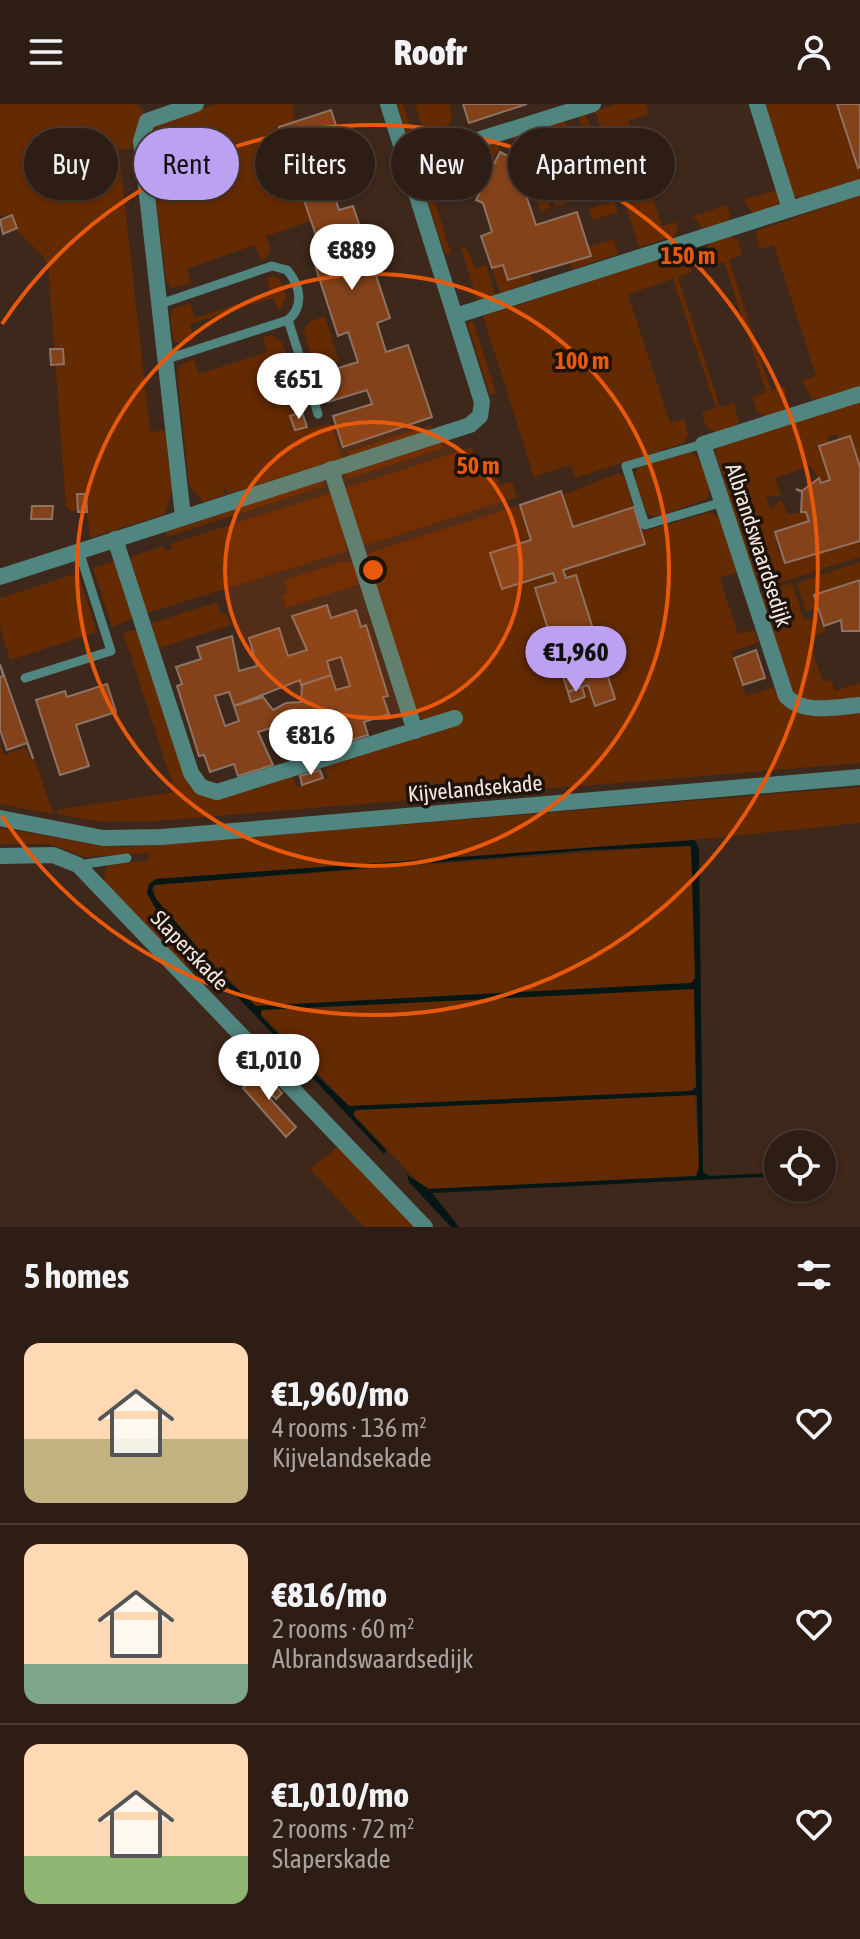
<!DOCTYPE html>
<html lang="en">
<head>
<meta charset="utf-8">
<style>
  :root { --surface:#2e1d14; --page:#3a2a22; --text:#f1f3f6; --muted:#a7a2a0; --line:#493b34; --accent:#bca0f2 }
  body { margin:0; font-family:"Asap Condensed",sans-serif; background:var(--page); color:var(--text); height:100vh; display:flex; flex-direction:column; font-size:30px; white-space:nowrap }
  * { box-sizing:border-box; margin:0 }
  p { font-size:26px; color:var(--muted) }
  .icon { flex:none; width:44px; height:44px; fill:none; stroke:currentColor; stroke-width:2; stroke-linecap:round; stroke-linejoin:round }
  .map { position:relative; height:1123px; overflow:hidden }
  .sheet { display:flex; flex-direction:column; background:var(--surface); flex:1 }
  .sheet>* { flex:none }
  .guide { position:absolute; left:24px; top:24px; width:812px; height:72px; display:flex; gap:16px }
  .fabs { position:absolute; left:764px; top:1026px; display:grid; gap:16px }
  .fabs a { display:grid; place-items:center; width:72px; height:72px; border-radius:50%; background:var(--surface); box-shadow:0 2px 6px #0004,0 0 0 2px var(--line); font-size:40px }
  .price { position:absolute; translate:-50% -68px; padding:0 18px; border-radius:28px; background:#fff; color:#222; font-size:26px; line-height:52px; filter:drop-shadow(0 2px 4px #0008) }
  .price::after { content:''; position:absolute; left:50%; top:48px; width:24px; height:18px; margin-left:-12px; background:inherit; clip-path:polygon(0 0,100% 0,50% 100%) }
  .price.on { background:var(--accent); color:#111 }
  ul { padding:0; list-style:none }
  li { display:flex; align-items:center; gap:24px; height:200px; padding:0 24px }
  li+li { border-top:2px solid var(--line) }
  li span { display:grid; place-items:center; flex:none; width:224px; height:160px; border-radius:16px; color:#555 }
  li>.icon { margin-inline-start:auto }
  span .icon { width:96px; height:96px; fill:#fffc; stroke-width:1 }
  li b { font-size:34px }
  h2 { display:flex; justify-content:space-between; align-items:center; height:96px; padding:0 24px; font-size:34px }
  .chip { padding:0 28px; border-radius:36px; background:var(--surface); box-shadow:0 2px 6px #0004,0 0 0 2px var(--line); font-size:28px; line-height:72px }
  .chip.on { background:var(--accent); color:#111 }
  header { display:flex; justify-content:space-between; align-items:center; height:104px; padding:0 24px; background:var(--surface); font-size:36px; font-weight:800 }
  .map>svg:first-child { display:block }
  .green { fill:#642a02 }
  .water { fill:#041715 }
  .building { fill:#83421a; stroke:#8e7264; stroke-width:2; fill-rule:evenodd }
  .lines { fill:none; stroke-linecap:round; stroke-linejoin:round }
  .service { stroke:#50867f; stroke-width:9 }
  .minor { stroke:#50867f; stroke-width:16 }
  .ring { fill:none; stroke:#e8590c; stroke-width:4 }
  .labels { text-anchor:middle; stroke-width:7; stroke-linejoin:round; paint-order:stroke }
  .street-label { font-size:22px; fill:#f6e7df; stroke:#1d130d }
  .centre { fill:#e8590c; stroke:#1d130d; stroke-width:4 }
  .ring-label { font-size:24px; text-anchor:middle; font-weight:bold; fill:#e8590c; stroke:#1d130d; stroke-width:7; stroke-linejoin:round; paint-order:stroke }
</style>
</head>
<body>
<header><svg class="icon" aria-label="menu" viewBox="0 0 24 24"><path d="M4 6h16M4 12h16M4 18h16"/></svg>Roofr<svg class="icon" aria-label="person" viewBox="0 0 24 24"><circle cx="12" cy="8" r="4"/><path d="M4 21q1-7 8-7t8 7"/></svg></header>
<div class="map">
<svg width="860" height="1123" viewBox="0 0 860 1123">
  <rect width="100%" height="100%" fill="#3e271b"/>
  <g class="green">
    <path d="M0,0H136L144,6L133,44L119,46L150,328L165,326L172,386L165,410L90,434L87,407H71L66,402L48,161L45,154L0,110Z"/>
    <path d="M216,0H298L293,2L311,117L266,132L271,147L266,154L261,156L255,141L187,165L191,179L171,184L166,176L148,32L153,20Z"/>
    <path d="M397,0H403L416,40L406,29Z"/>
    <path d="M415,0H449L452,11L450,20L425,31Z"/>
    <path d="M616,0H646L649,10L628,17L662,122L676,118L678,126L675,132L639,143L595,7Z"/>
    <path d="M764,0H837L860,63V76L802,95L794,92Z"/>
    <path d="M586,10L592,29L523,52L518,36L515,37L513,33L565,16L570,29L582,25L578,12Z"/>
    <path d="M497,38L499,45L491,60L457,71L451,53Z"/>
    <path d="M424,63L451,149L445,151L419,70Z"/>
    <path d="M536,63L550,104L541,107L528,65Z"/>
    <path d="M576,63L586,93L555,103L545,73Z"/>
    <path d="M777,86L780,96L777,103L753,110L744,96Z"/>
    <path d="M860,91V283L813,296L802,277L816,272L774,141L760,145L756,127Z"/>
    <path d="M614,97L618,108L593,116L589,105Z"/>
    <path d="M727,101L730,111L727,119L704,126L693,112Z"/>
    <path d="M729,132L737,135L742,151L729,156L771,286L785,282L788,304L767,313L757,308L752,293L766,288L724,158L709,162L704,148L709,139Z"/>
    <path d="M613,135L618,150L573,165L571,159L591,152L588,143Z"/>
    <path d="M465,142L476,164L486,161L495,191L478,199L461,143Z"/>
    <path d="M681,148L686,150L692,168L678,173L720,303L734,299L739,319L717,329L706,322L702,309L716,304L673,175L628,190L670,319L684,315L688,330L684,339L575,374L571,361L534,373L483,212Z"/>
    <path d="M503,161L530,169L533,178L500,189L492,164Z"/>
    <path d="M273,172L280,175L286,193L280,207L273,194L190,220L195,236L181,240L174,237L170,214L173,205L190,199L195,214L271,189L267,174Z"/>
    <path d="M325,212L339,258L314,266L304,226L309,218Z"/>
    <path d="M473,217L496,289L490,291L467,219Z"/>
    <path d="M271,231L282,238L305,306L290,312L295,326L331,320L342,354L228,390L222,379L225,391L203,398L189,381L177,266L182,260L193,255L199,270L267,248L263,233Z"/>
    <path d="M860,297V363L850,333L839,336L837,330L828,333L829,339L819,343L830,376L821,379L811,362L775,374L781,392H766L770,405L782,396L787,410L806,408L809,417L775,428L778,448L820,449L860,437V453L757,486L715,347L719,343Z"/>
    <path d="M431,321L432,325L348,352L347,348Z"/>
    <path d="M441,339L443,344L346,375L345,370Z"/>
    <path d="M472,343L480,367L494,363L500,381L512,378L517,393L367,441L361,438L343,385Z"/>
    <path d="M691,348C704,355 713,381 707,395L657,413L647,410L634,374L638,363Z"/>
    <path d="M619,369L624,372L634,403L573,423L563,391Z"/>
    <path d="M323,377L324,382L167,433L165,428Z"/>
    <path d="M334,388L347,447L147,509L127,454L163,442L165,447L172,445L170,440Z"/>
    <path d="M520,401L531,436L490,450L502,485L553,469L556,478L535,485L571,598L585,593L582,583L588,581L595,601L615,595L576,472L566,474L563,466L645,440L642,428L710,408L719,413L737,468L720,474L738,530L755,526L759,538L731,548L746,592L774,583C786,621 828,608 860,606V659L145,718L95,717L58,710L56,706L175,688L123,528L138,526L196,684L291,670L297,683L328,674L325,663L458,620L418,614L366,454L371,448Z"/>
    <path d="M118,456L133,514L112,523L93,464Z"/>
    <path d="M344,457L354,459L363,479L286,504L282,491L288,489L284,476Z"/>
    <path d="M860,458V476L814,491L818,504L806,507L797,479Z"/>
    <path d="M78,469L97,528L10,556L0,523V494Z"/>
    <path d="M792,479L804,516L821,511L826,527L808,534L823,578L831,576L835,587L860,579V597L813,600L795,593L758,490Z"/>
    <path d="M217,498L221,510L227,509L231,521L156,545L152,519Z"/>
    <path d="M0,640L4,651L26,643L31,657L35,656L53,710L0,700Z"/>
    <path d="M860,683V719L692,736L156,775L147,789L156,805L197,849L198,844L156,795L153,781L689,741L694,763L695,874L691,879L256,902L206,852L193,861L181,860L103,777L107,762L149,756L148,749L86,753L49,740H0V724L97,741L129,743Z"/>
    <path d="M692,884L696,889V983L686,987L349,1002L260,909L264,905Z"/>
    <path d="M695,989L699,1063L698,1071L692,1072L425,1085L353,1010L359,1005Z"/>
    <path d="M339,1042L417,1123H364L310,1065Z"/>
  </g>
  <path class="water" d="M695,736L699,746L703,1068L709,1072L778,1069V1072L432,1089L459,1123H451L409,1078L407,1071L429,1085L696,1072L699,1063L697,991L355,1006L353,1011L386,1046L384,1050L312,973L313,968L349,1002L692,987L696,983L694,885L261,906V912L292,944L290,948L216,870L217,867L256,902L691,879L695,874L691,742L590,746L154,781L152,786L156,795L198,844L197,849L156,805L147,789L149,780L156,775Z"/>
  <g class="building">
    <path d="M463,0H527L469,19Z"/>
    <path d="M837,0H860V63L858,64Z"/>
    <path d="M331,6L352,70L330,77L339,106L353,102L390,214L377,219L386,248L408,241L432,313L343,343L333,312L372,300L367,286L328,298L319,270L358,258L348,228L338,232L311,149L321,146L279,23Z"/>
    <path d="M500,48L514,55L536,121L577,108L591,152L508,176L503,161L492,164L481,132L492,128L483,99L476,96L480,89L475,73L478,67L493,62Z"/>
    <path d="M603,62L610,85L596,89L589,66Z"/>
    <path d="M12,111L17,124L3,130L0,116Z"/>
    <path d="M50,245H63L64,260L51,261Z"/>
    <path d="M302,308L307,323L295,326L290,312Z"/>
    <path d="M850,332L860,363V437L785,459L775,428L809,417L806,408H801L802,388L796,385L802,387L819,374L821,379L830,376L819,342Z"/>
    <path d="M561,387L573,423L634,403L645,440L563,466L566,474L576,471L615,595L595,602L588,581L568,588L535,484L556,478L553,469L502,485L490,449L531,436L520,401Z"/>
    <path d="M77,390H86L87,408H78Z"/>
    <path d="M32,402H53L52,415H31Z"/>
    <path d="M860,476V527H842L841,516L824,522L814,491Z"/>
    <path d="M327,501L331,514L356,506L361,523L366,521L388,592L383,593L389,610L364,618L368,631L333,642L326,606L307,612L314,632L283,642L277,622L258,628L273,661L238,672L234,660L210,668L204,651L199,652L177,582L182,580L176,563L201,555L197,543L232,532L239,567L257,562L249,534L279,524L288,552L307,546L292,512ZM341,553L350,582L336,586L331,571L302,581L301,598L286,599L273,606L263,593L234,602L239,617L225,622L215,592L229,588L234,602L300,576L301,581L331,571L327,557Z"/>
    <path d="M756,546L765,574L743,581L734,554Z"/>
    <path d="M0,560L33,654V655L27,639L7,646L0,626V573L3,572Z"/>
    <path d="M107,580L116,608L76,621L89,662L60,671L36,596L65,587L67,593Z"/>
    <path d="M582,583L585,593L571,598L568,588Z"/>
    <path d="M320,666L323,674L302,681L300,672Z"/>
    <path d="M262,967L282,989L276,995L265,983L262,986L296,1023L286,1033L243,984Z"/>
  </g>
  <g class="lines">
    <g class="service">
      <path d="M160,200L272,162L287,166C300,181 305,202 288,216L167,255"/>
      <path d="M288,216L318,310"/>
      <path d="M703,340L626,362L645,421L723,398"/>
      <path d="M25,574L111,547L79,447"/>
      <path d="M78,761L127,754"/>
    </g>
    <g class="minor">
      <path d="M757,0L790,105"/>
      <path d="M407,58L593,0"/>
      <path d="M455,212L860,83"/>
      <path d="M860,290L703,340L786,592C803,611 837,603 860,601"/>
      <path d="M331,365L415,627"/>
      <path d="M183,413L141,37L147,17L196,0"/>
      <path d="M115,435L191,669L201,683L217,688L455,614"/>
      <path d="M0,473L470,321L480,312L482,298L388,0"/>
      <path d="M0,714L103,734L162,733L860,673"/>
      <path d="M0,752L53,751L78,761L425,1123"/>
    </g>
  </g>
  <circle cx="373" cy="466" r="148" fill="#e8590c" fill-opacity=".12"/>
  <g class="ring">
    <circle cx="373" cy="466" r="148"/>
    <circle cx="373" cy="466" r="296"/>
    <path d="M2 220A445 445 0 1 1 2 712"/>
  </g>
  <g class="labels">
    <g class="street-label">
      <text transform="translate(759 441) rotate(72)" y="8">Albrandswaardsedijk</text>
      <text transform="translate(475 684) rotate(-5)" y="8">Kijvelandsekade</text>
      <text transform="translate(190 846) rotate(46)" y="8">Slaperskade</text>
    </g>
  </g>
  <circle cx="373" cy="466" r="12" class="centre"/>
  <g class="ring-label">
    <text x="688" y="160">150 m</text>
    <text x="582" y="265">100 m</text>
    <text x="478" y="370">50 m</text>
  </g>
</svg>
<div class="fabs">
<a><svg class="icon" aria-label="locate" viewBox="0 0 24 24"><circle cx="12" cy="12" r="6"/><path d="M12 2v4M12 18v4M2 12h4M18 12h4"/></svg></a>
</div>
<b class="price" style="left:352px;top:188px">€889</b>
<b class="price" style="left:299px;top:317px">€651</b>
<b class="price on" style="left:576px;top:590px">€1,960</b>
<b class="price" style="left:311px;top:673px">€816</b>
<b class="price" style="left:269px;top:998px">€1,010</b>
<div class="guide">
<a class="chip">Buy</a>
<a class="chip on">Rent</a>
<a class="chip">Filters</a>
<a class="chip">New</a>
<a class="chip">Apartment</a>
</div>
</div>
<section class="sheet">
<h2>5 homes<svg class="icon" aria-label="filters" viewBox="0 0 24 24"><path d="M4 7h16M4 17h16"/><circle cx="9" cy="7" r="2"/><circle cx="15" cy="17" r="2"/></svg></h2>
<ul>
<li><span style="background:linear-gradient(#ffd9b3 60%,#c2b280 0)"><svg class="icon" aria-label="home" viewBox="0 0 24 24"><path d="M3 11l9-7 9 7M6 9v11h12V9"/></svg></span><div><b>€1,960/mo</b><p>4 rooms · 136 m²</p><p>Kijvelandsekade</p></div><svg class="icon" aria-label="heart" viewBox="0 0 24 24"><path d="M12 20l-8-8c-3-5 5-10 8-4 3-6 11-1 8 4z"/></svg></li>
<li><span style="background:linear-gradient(#ffd9b3 75%,#7fa58c 0)"><svg class="icon" aria-label="home" viewBox="0 0 24 24"><path d="M3 11l9-7 9 7M6 9v11h12V9"/></svg></span><div><b>€816/mo</b><p>2 rooms · 60 m²</p><p>Albrandswaardsedijk</p></div><svg class="icon" aria-label="heart" viewBox="0 0 24 24"><path d="M12 20l-8-8c-3-5 5-10 8-4 3-6 11-1 8 4z"/></svg></li>
<li><span style="background:linear-gradient(#ffd9b3 70%,#8fb573 0)"><svg class="icon" aria-label="home" viewBox="0 0 24 24"><path d="M3 11l9-7 9 7M6 9v11h12V9"/></svg></span><div><b>€1,010/mo</b><p>2 rooms · 72 m²</p><p>Slaperskade</p></div><svg class="icon" aria-label="heart" viewBox="0 0 24 24"><path d="M12 20l-8-8c-3-5 5-10 8-4 3-6 11-1 8 4z"/></svg></li>
</ul>
</section>
</body>
</html>
